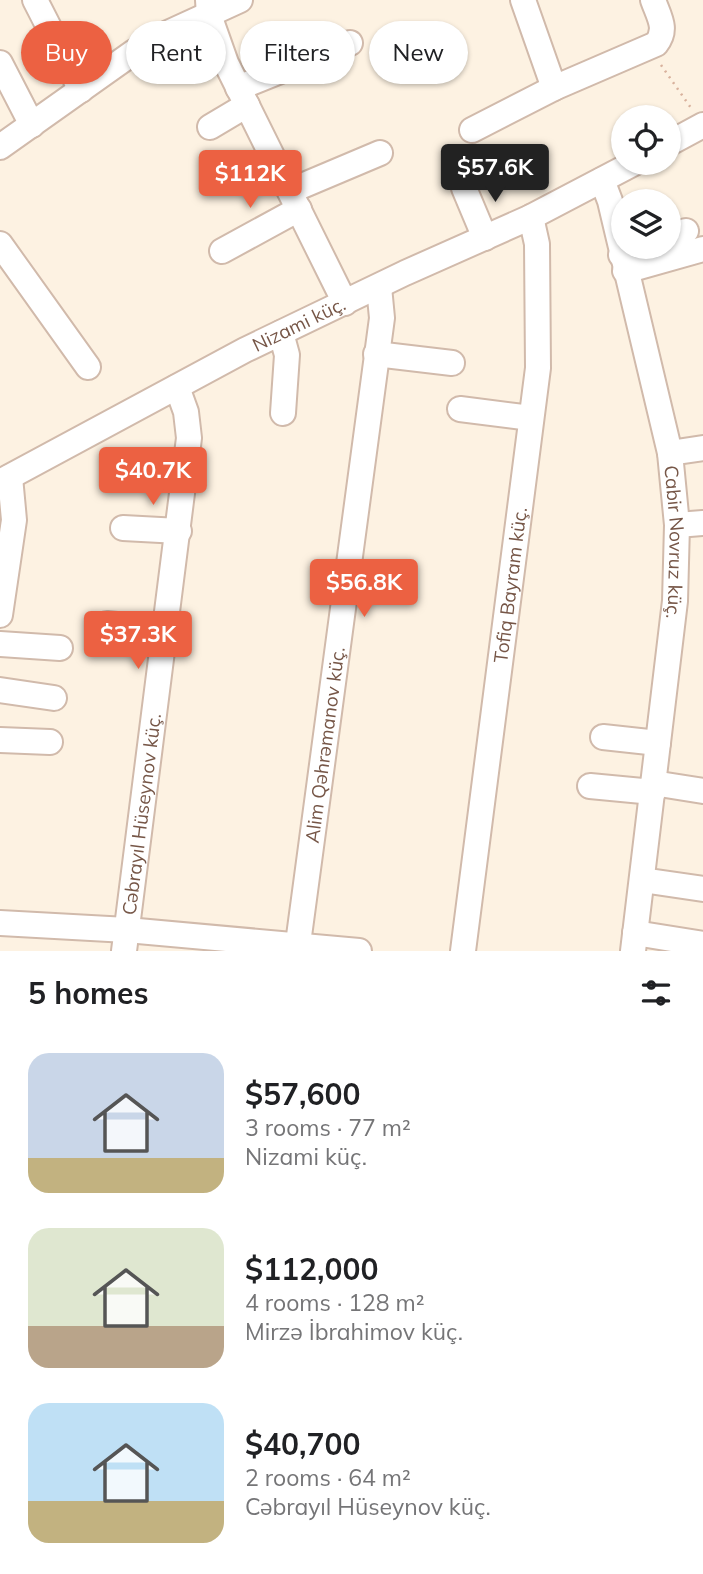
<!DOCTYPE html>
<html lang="en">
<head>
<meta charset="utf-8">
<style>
  :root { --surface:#fff; --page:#f2f2f2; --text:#202124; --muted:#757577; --accent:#ec6142 }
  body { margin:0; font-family:Mulish,sans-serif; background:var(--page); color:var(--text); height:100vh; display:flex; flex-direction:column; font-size:26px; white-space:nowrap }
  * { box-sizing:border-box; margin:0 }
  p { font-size:23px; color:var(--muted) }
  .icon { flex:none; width:38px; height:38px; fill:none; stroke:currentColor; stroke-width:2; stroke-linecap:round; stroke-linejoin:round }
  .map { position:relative; height:951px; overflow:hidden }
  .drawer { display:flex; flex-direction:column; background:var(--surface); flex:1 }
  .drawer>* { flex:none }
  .hud { position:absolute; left:21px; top:21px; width:662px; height:63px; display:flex; gap:14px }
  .tools { position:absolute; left:611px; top:105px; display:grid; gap:14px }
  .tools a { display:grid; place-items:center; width:70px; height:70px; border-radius:50%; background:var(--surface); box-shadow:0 2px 5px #0004; font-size:35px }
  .price { position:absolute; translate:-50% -60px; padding:0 16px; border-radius:7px; background:var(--accent); color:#fff; font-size:23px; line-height:46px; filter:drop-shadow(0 2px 4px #0008) }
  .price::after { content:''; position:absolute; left:50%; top:42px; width:21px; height:16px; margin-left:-10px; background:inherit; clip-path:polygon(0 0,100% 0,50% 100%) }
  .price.current { background:#222; color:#fff }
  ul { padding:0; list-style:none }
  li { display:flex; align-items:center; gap:21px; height:175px; padding:0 28px }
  li span { display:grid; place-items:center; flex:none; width:196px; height:140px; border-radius:21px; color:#555 }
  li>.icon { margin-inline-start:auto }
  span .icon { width:84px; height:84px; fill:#fffc; stroke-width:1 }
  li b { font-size:30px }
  h2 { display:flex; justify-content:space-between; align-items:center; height:84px; padding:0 28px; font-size:30px }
  .tag { padding:0 24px; border-radius:32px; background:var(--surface); box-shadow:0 2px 5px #0004; font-size:24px; line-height:63px }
  .tag.current { background:var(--accent); color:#fff }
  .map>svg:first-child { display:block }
  .building { fill:#f4ceb9; stroke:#e7b398; stroke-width:2; filter:url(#shadow) }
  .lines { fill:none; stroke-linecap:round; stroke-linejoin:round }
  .minor-casing { stroke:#d1baab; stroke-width:28 }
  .path { stroke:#d8b19c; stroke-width:2.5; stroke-dasharray:2 5; stroke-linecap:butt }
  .minor { stroke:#fff; stroke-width:24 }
  .labels { text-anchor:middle; stroke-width:5; stroke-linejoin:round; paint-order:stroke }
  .street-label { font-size:19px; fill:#765647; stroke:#fff6e9 }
</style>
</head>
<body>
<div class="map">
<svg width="703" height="951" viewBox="0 0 703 951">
  <defs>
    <filter id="shadow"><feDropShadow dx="8" dy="4.5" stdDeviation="0" flood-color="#0004"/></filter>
  </defs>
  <rect width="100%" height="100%" fill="#fdf2e2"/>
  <path class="building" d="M195,31L212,59L183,77L166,49Z"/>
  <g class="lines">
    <g class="minor-casing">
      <g id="minor">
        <path d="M35,0L81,90"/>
        <path d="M208,0L209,15L226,63L345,303"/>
        <path d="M523,0L554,88L656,44C668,29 659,17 653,0"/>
        <path d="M0,63L32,125"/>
        <path d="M238,88L350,43"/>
        <path d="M210,127L247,105"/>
        <path d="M472,130L554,88"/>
        <path d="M668,144L703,125"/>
        <path d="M0,147L134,52L168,33L240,0"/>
        <path id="s1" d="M602,180L610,201L670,453L677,525L675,601L633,951"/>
        <path d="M464,188L485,238"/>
        <path d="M290,191L380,153"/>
        <path d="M668,237L686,231"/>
        <path d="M0,244L88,367"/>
        <path d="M222,251L299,209"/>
        <path d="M621,255L643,247"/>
        <path d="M625,271L703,249"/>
        <path d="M281,333L287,355L283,413"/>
        <path d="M376,354L452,363"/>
        <path d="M460,409L531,418"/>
        <path d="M670,453L703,448"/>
        <path id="s2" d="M0,482L245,350L405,273L531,217L634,163"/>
        <path d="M677,525L703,523"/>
        <path d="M123,528L179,531"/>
        <path d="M0,615L14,520L10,477"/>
        <path d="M107,624L166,630"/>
        <path d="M0,644L60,648"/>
        <path d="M0,690L54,698"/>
        <path d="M603,737L658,743"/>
        <path d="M0,740L50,742"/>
        <path d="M653,783L703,791"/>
        <path d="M590,786L653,792"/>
        <path d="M642,880L703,889"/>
        <path d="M0,923L127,930L359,951"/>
        <path d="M635,933L703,944"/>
        <path id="s3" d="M124,951L189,438L186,412L177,387"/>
        <path id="s4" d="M297,951L382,318L379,287"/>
        <path id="s5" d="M463,951L538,368L537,244L531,217"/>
      </g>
    </g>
    <path class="path" d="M661,65L691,108"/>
    <use href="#minor" class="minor"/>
  </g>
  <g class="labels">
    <g class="street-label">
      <text dy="7" stroke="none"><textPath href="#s2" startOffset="338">Nizami küç.</textPath></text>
      <text dy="7" stroke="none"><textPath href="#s1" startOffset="371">Cabir Novruz küç.</textPath></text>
      <text dy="7" stroke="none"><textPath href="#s5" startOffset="369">Tofiq Bayram küç.</textPath></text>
      <text dy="7" stroke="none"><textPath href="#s4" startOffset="208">Alim Qəhrəmanov küç.</textPath></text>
      <text dy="7" stroke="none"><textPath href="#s3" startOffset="138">Cəbrayıl Hüseynov küç.</textPath></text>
    </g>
  </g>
</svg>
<div class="tools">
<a><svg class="icon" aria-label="locate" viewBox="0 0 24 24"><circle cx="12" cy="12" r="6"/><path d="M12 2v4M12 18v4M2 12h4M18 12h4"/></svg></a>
<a><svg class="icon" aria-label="layers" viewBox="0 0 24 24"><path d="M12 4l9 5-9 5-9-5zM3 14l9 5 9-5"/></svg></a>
</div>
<b class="price current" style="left:495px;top:204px">$57.6K</b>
<b class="price" style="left:250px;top:210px">$112K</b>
<b class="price" style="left:153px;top:507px">$40.7K</b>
<b class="price" style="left:364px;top:619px">$56.8K</b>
<b class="price" style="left:138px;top:671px">$37.3K</b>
<div class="hud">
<a class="tag current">Buy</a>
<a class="tag">Rent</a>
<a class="tag">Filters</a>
<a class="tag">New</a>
</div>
</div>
<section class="drawer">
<h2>5 homes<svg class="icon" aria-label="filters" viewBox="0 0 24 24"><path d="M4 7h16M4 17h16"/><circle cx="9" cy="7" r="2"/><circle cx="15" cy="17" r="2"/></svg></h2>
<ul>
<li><span style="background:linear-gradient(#c9d6e8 75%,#c2b280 0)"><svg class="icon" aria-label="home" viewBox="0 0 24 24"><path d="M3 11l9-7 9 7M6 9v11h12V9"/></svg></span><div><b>$57,600</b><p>3 rooms · 77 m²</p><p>Nizami küç.</p></div></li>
<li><span style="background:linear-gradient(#dfe7d0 70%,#b9a48a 0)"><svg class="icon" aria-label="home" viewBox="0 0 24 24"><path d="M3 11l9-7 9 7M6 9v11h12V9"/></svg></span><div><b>$112,000</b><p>4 rooms · 128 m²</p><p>Mirzə İbrahimov küç.</p></div></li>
<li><span style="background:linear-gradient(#bfe0f5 70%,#c2b280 0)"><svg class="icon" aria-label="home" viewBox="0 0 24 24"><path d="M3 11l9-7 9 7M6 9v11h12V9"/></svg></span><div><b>$40,700</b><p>2 rooms · 64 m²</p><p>Cəbrayıl Hüseynov küç.</p></div></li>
</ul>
</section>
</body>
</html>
